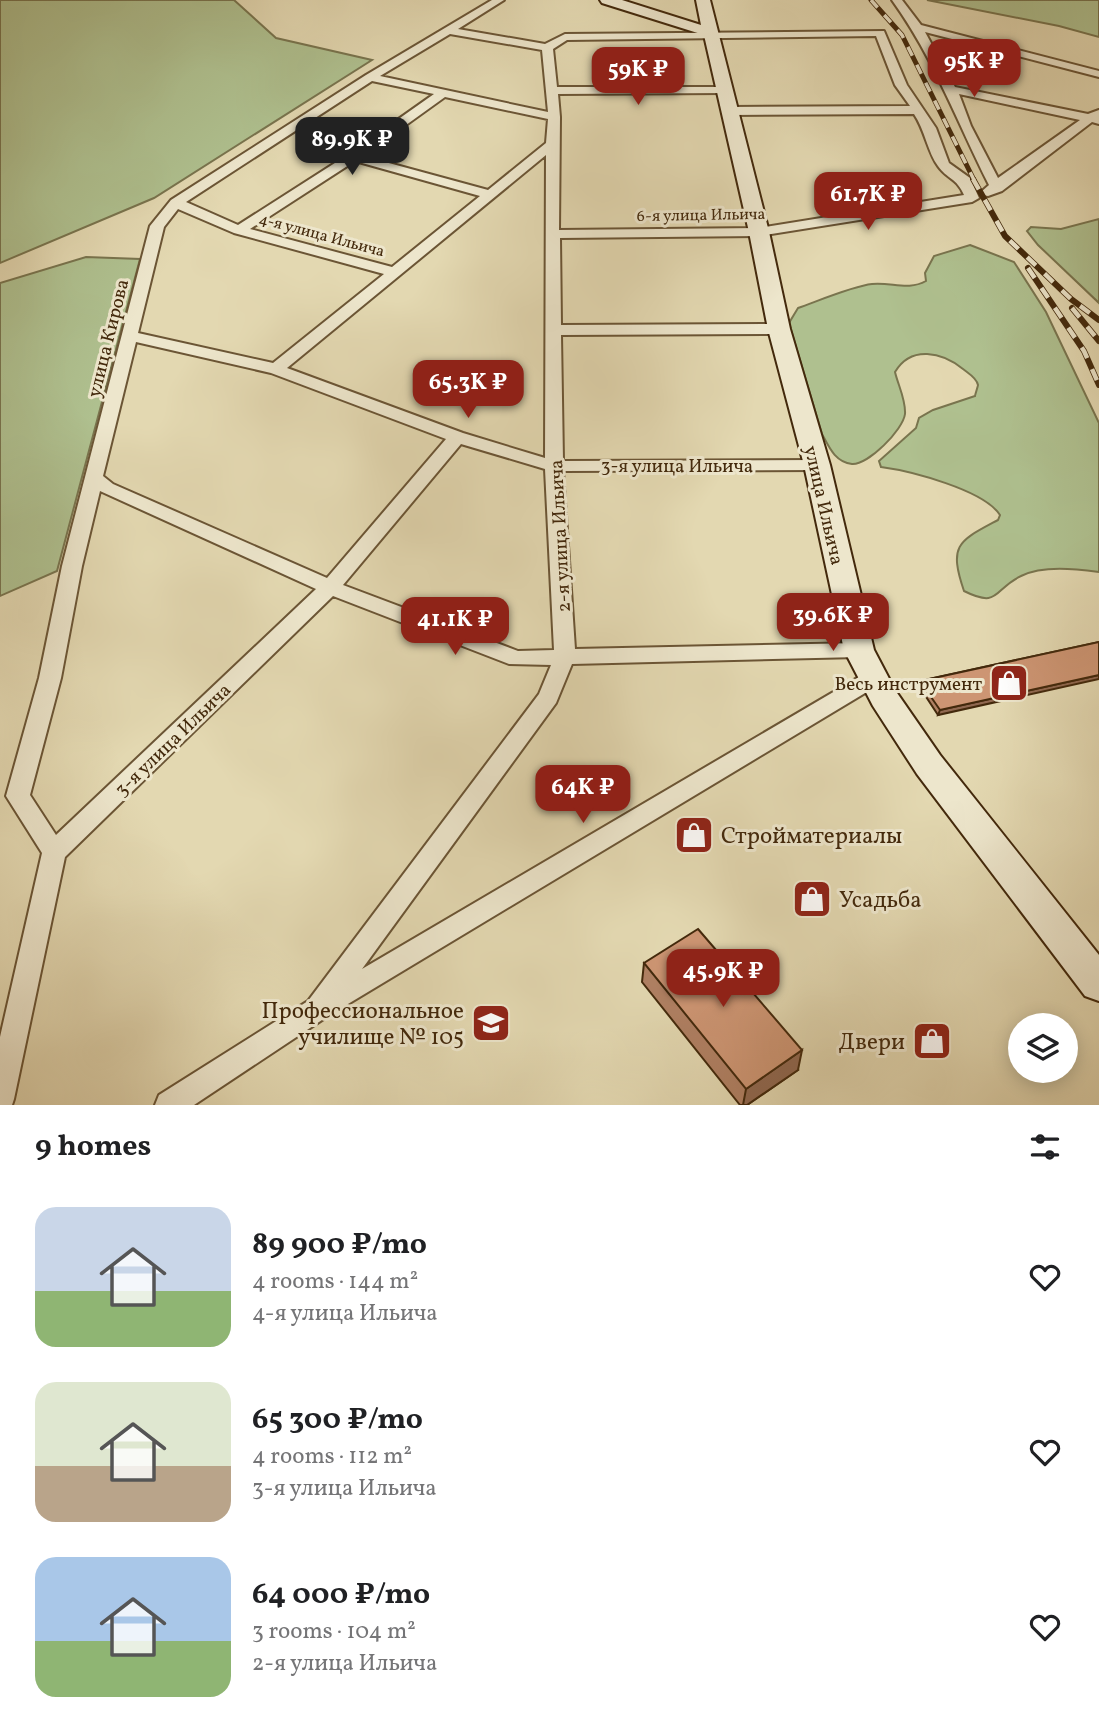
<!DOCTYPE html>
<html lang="en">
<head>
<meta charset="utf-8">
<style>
  :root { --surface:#fff; --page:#f6f6f6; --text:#202124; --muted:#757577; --accent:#8f2418 }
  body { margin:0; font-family:Vollkorn,serif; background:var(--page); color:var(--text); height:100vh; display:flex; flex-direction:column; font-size:26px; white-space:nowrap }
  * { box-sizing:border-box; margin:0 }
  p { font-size:23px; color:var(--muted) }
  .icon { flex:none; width:38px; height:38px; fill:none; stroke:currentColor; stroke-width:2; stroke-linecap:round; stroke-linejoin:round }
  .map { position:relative; height:1105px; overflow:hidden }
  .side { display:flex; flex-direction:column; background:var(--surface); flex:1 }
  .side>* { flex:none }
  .buttons { position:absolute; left:1008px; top:1013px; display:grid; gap:14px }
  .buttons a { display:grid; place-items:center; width:70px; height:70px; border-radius:50%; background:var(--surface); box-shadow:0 4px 18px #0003; font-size:35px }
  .price { position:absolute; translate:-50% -60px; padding:0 16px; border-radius:14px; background:var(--accent); color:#fff; font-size:23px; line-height:46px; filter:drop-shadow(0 2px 4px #0008) }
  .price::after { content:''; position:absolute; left:50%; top:42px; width:21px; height:16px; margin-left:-10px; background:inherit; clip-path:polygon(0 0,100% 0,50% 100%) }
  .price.selected { background:#222; color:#fff }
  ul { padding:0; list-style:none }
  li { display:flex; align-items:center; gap:21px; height:175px; padding:0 35px }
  li span { display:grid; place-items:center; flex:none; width:196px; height:140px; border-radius:21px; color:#555 }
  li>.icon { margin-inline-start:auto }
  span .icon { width:84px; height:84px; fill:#fffc; stroke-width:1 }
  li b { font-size:30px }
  h2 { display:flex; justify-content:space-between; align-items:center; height:84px; padding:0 35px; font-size:30px }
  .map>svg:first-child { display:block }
  .green { fill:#afc08f; stroke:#79744e; stroke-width:2 }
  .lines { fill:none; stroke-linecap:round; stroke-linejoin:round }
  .street-casing { stroke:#6b5535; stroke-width:4 }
  .secondary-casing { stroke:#43290c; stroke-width:4 }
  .street { fill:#ede6cc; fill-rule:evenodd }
  .secondary { fill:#ede6cc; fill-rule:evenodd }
  .rail-far1-casing { stroke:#43290c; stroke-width:5 }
  .rail-casing { stroke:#43290c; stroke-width:6 }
  .rail-far1 { stroke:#ede6cc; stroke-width:3.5; stroke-dasharray:10; stroke-linecap:butt }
  .rail { stroke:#ede6cc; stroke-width:4.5; stroke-dasharray:12; stroke-linecap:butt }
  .wall { fill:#b08063; stroke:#43290c; stroke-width:2 }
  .shaded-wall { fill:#906850; stroke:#43290c; stroke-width:2 }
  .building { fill:#cd9573; stroke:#43290c; stroke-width:2 }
  .labels { text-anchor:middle; stroke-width:6; stroke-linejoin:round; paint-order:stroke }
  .far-street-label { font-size:16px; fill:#43290c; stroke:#ede6cc }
  .street-label { font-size:19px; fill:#43290c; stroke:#ede6cc }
  .poi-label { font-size:19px; fill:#43290c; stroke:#ede6cc; text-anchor:end }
  .near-poi-label { font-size:23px; fill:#43290c; stroke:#ede6cc; text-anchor:start }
</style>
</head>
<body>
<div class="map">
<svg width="1099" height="1105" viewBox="0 0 1099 1105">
  <rect width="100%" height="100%" fill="#e3d8b1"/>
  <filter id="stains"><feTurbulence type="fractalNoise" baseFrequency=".00286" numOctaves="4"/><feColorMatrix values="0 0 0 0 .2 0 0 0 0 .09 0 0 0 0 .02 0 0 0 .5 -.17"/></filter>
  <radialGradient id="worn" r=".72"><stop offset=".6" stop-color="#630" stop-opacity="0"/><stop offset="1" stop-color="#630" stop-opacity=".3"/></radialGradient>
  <g class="green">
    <path d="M0,0H234L276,38L372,60L154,198L0,263Z"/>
    <path d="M927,0H1099V37L1059,26Z"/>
    <path d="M1099,219V303L1038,245L1027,231L1031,227L1061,229Z"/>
    <path d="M970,245L1014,262L1046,312L1099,423V572C1076,569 1043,565 1021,576C993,589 1000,609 964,591C948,544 959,541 998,520L1000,515C984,490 911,471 881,467L879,461L916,428L919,418L933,410L975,396C975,395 978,386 978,385C977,378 968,373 963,369C942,352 911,345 895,372C898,385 906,400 905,414C903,430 868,465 852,464C835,462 829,447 822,434L789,323L798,308C818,301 853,286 872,284C892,282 908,291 926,281L925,273L934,256Z"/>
    <path d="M86,257L140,259L57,571L0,596V283Z"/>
  </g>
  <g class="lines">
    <g class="street-casing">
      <g id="street">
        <path d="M492,0H504L458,29L545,44L565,34L884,31L907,85L936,128L949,163L970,178L979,198L972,202L759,236L560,238L561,325L779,324L787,329L779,334L561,335L563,461L817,460L826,465L817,470L563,471L575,649L859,643L866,645L869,650L866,655L859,657L572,664L556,703L362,969L864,674L872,671L880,674L883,679L880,684L328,1016L194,1105H155L159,1095L308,1001L539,694L551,665L509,664L333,596L65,857L14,1099L12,1105H0V1037L42,853L6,796L39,678L62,566L150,226L171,200L366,75ZM450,34L542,50L548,112L380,76ZM876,36L895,85L910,106L730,107L724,111L730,115L914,114C925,130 928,153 938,166C947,179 957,178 964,195L759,228L559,230L560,117L558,94L725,93L731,90L725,87H557L553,49L567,40ZM372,81L434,94L349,154L238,225L186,202ZM445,97L548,119L546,143L488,190L363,156ZM546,155L545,458L463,433L287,368ZM355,161L480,196L392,267L250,229ZM178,209L234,233L384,274L273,363L138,333L164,227ZM136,342L271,373L446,439L327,578L113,484L103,476ZM461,444L545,469L554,650L518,651L343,585ZM100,491L316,589L56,835L30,795L61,678L82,566Z"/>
        <path d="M892,0H902L921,25L1099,71V77L925,32L955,87L1088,114L1099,110V124L1092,122L1002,191L988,196L983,195L981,192L989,185C957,122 934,58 892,0ZM959,94L1080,120L998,178L971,126Z"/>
      </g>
    </g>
    <g class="secondary-casing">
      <path id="secondary" d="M600,0H622L701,25L696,0H710L769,232L790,329L830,465L874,650L895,690L940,755L1099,955V1001L1085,996L917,774L873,706L844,650L804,465L768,329L749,232L704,35L602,3Z"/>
    </g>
    <use href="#street" class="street"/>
    <use href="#secondary" class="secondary"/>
    <g class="rail-far1-casing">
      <path id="rail-far1" d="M871,0L902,35L974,180"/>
    </g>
    <g class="rail-casing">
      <g id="rail">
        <path d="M973,179L1005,236L1071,299L1099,320"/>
        <path d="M1028,268L1084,351L1099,385"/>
        <path d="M1072,308L1099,341"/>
      </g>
    </g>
    <use href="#rail-far1" class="rail-far1"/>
    <use href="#rail" class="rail"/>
  </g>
  <g class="wall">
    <path d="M1099,642L938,715L919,686L920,681Z"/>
    <path d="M644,963L798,1070L747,1105H740L642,982Z"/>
  </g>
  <g class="shaded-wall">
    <path d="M1099,675V679L938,715L940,710Z"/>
    <path d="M802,1050L798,1070L747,1105H743L746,1089Z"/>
  </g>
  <g class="building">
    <path d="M1099,642V675L940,710L920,681Z"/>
    <path d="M698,929L802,1050L746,1089L644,963Z"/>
  </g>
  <defs>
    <g id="shop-square" transform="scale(2.0125)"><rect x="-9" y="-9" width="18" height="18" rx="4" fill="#8f2418" stroke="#ede6cc"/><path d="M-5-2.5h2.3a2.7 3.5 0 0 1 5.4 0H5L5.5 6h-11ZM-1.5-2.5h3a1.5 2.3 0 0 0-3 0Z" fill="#fff"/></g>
    <g id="university-square" transform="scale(2.0125)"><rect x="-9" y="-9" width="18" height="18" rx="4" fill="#8f2418" stroke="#ede6cc"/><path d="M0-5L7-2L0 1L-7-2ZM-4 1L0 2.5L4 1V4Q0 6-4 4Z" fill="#fff"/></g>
  </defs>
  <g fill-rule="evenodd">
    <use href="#shop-square" x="1009" y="683"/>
    <use href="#shop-square" x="694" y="835"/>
    <use href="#shop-square" x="812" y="899"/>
    <use href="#university-square" x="491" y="1023"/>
    <use href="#shop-square" x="932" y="1041"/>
  </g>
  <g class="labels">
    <g class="far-street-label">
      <text transform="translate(701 214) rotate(-1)" y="6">6-я улица Ильича</text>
      <text transform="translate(322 234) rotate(15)" y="6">4-я улица Ильича</text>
    </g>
    <g class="street-label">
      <text transform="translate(107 338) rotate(-76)" y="7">улица Кирова</text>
      <text x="677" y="472">3-я улица Ильича</text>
      <text transform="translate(825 505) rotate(77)" y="7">улица Ильича</text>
      <text transform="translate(559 536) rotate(-93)" y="7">2-я улица Ильича</text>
      <text transform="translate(172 739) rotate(-44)" y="7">3-я улица Ильича</text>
    </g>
    <g class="poi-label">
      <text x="982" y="690">Весь инструмент</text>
    </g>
    <g class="near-poi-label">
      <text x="721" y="843">Стройматериалы</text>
      <text x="839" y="907">Усадьба</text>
      <text x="464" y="1018" text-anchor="end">Профессиональное<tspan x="464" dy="26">училище № 105</tspan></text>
      <text x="905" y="1049" text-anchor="end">Двери</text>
    </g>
  </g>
  <rect width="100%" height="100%" filter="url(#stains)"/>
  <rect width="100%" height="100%" fill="url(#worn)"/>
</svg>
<div class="buttons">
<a><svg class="icon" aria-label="layers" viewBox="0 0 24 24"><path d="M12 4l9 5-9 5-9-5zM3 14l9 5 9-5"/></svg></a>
</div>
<b class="price" style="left:974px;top:99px">95K ₽</b>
<b class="price" style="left:638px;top:107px">59K ₽</b>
<b class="price selected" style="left:352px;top:177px">89.9K ₽</b>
<b class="price" style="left:868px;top:232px">61.7K ₽</b>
<b class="price" style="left:468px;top:420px">65.3K ₽</b>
<b class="price" style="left:833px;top:653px">39.6K ₽</b>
<b class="price" style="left:455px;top:657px">41.1K ₽</b>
<b class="price" style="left:583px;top:825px">64K ₽</b>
<b class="price" style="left:723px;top:1009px">45.9K ₽</b>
</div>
<section class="side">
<h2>9 homes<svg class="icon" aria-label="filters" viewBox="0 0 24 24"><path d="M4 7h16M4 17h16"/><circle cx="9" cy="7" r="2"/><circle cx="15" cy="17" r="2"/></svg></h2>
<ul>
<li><span style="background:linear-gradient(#c9d6e8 60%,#8fb573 0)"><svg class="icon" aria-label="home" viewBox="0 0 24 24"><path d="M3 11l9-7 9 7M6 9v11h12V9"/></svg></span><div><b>89 900 ₽/mo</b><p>4 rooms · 144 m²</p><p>4-я улица Ильича</p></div><svg class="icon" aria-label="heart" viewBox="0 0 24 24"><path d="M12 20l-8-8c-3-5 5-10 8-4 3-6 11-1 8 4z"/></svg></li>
<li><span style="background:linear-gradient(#dfe7d0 60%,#b9a48a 0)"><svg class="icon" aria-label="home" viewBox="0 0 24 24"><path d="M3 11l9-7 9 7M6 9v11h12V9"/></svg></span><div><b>65 300 ₽/mo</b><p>4 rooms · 112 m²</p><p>3-я улица Ильича</p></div><svg class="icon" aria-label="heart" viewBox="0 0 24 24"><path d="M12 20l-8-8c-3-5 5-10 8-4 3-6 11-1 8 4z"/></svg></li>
<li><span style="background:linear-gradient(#a9c7e8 60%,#8fb573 0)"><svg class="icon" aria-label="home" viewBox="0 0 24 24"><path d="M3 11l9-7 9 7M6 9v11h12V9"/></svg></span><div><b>64 000 ₽/mo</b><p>3 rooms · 104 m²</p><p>2-я улица Ильича</p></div><svg class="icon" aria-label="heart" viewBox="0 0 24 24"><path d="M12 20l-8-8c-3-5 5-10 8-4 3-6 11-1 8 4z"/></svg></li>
</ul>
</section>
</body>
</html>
